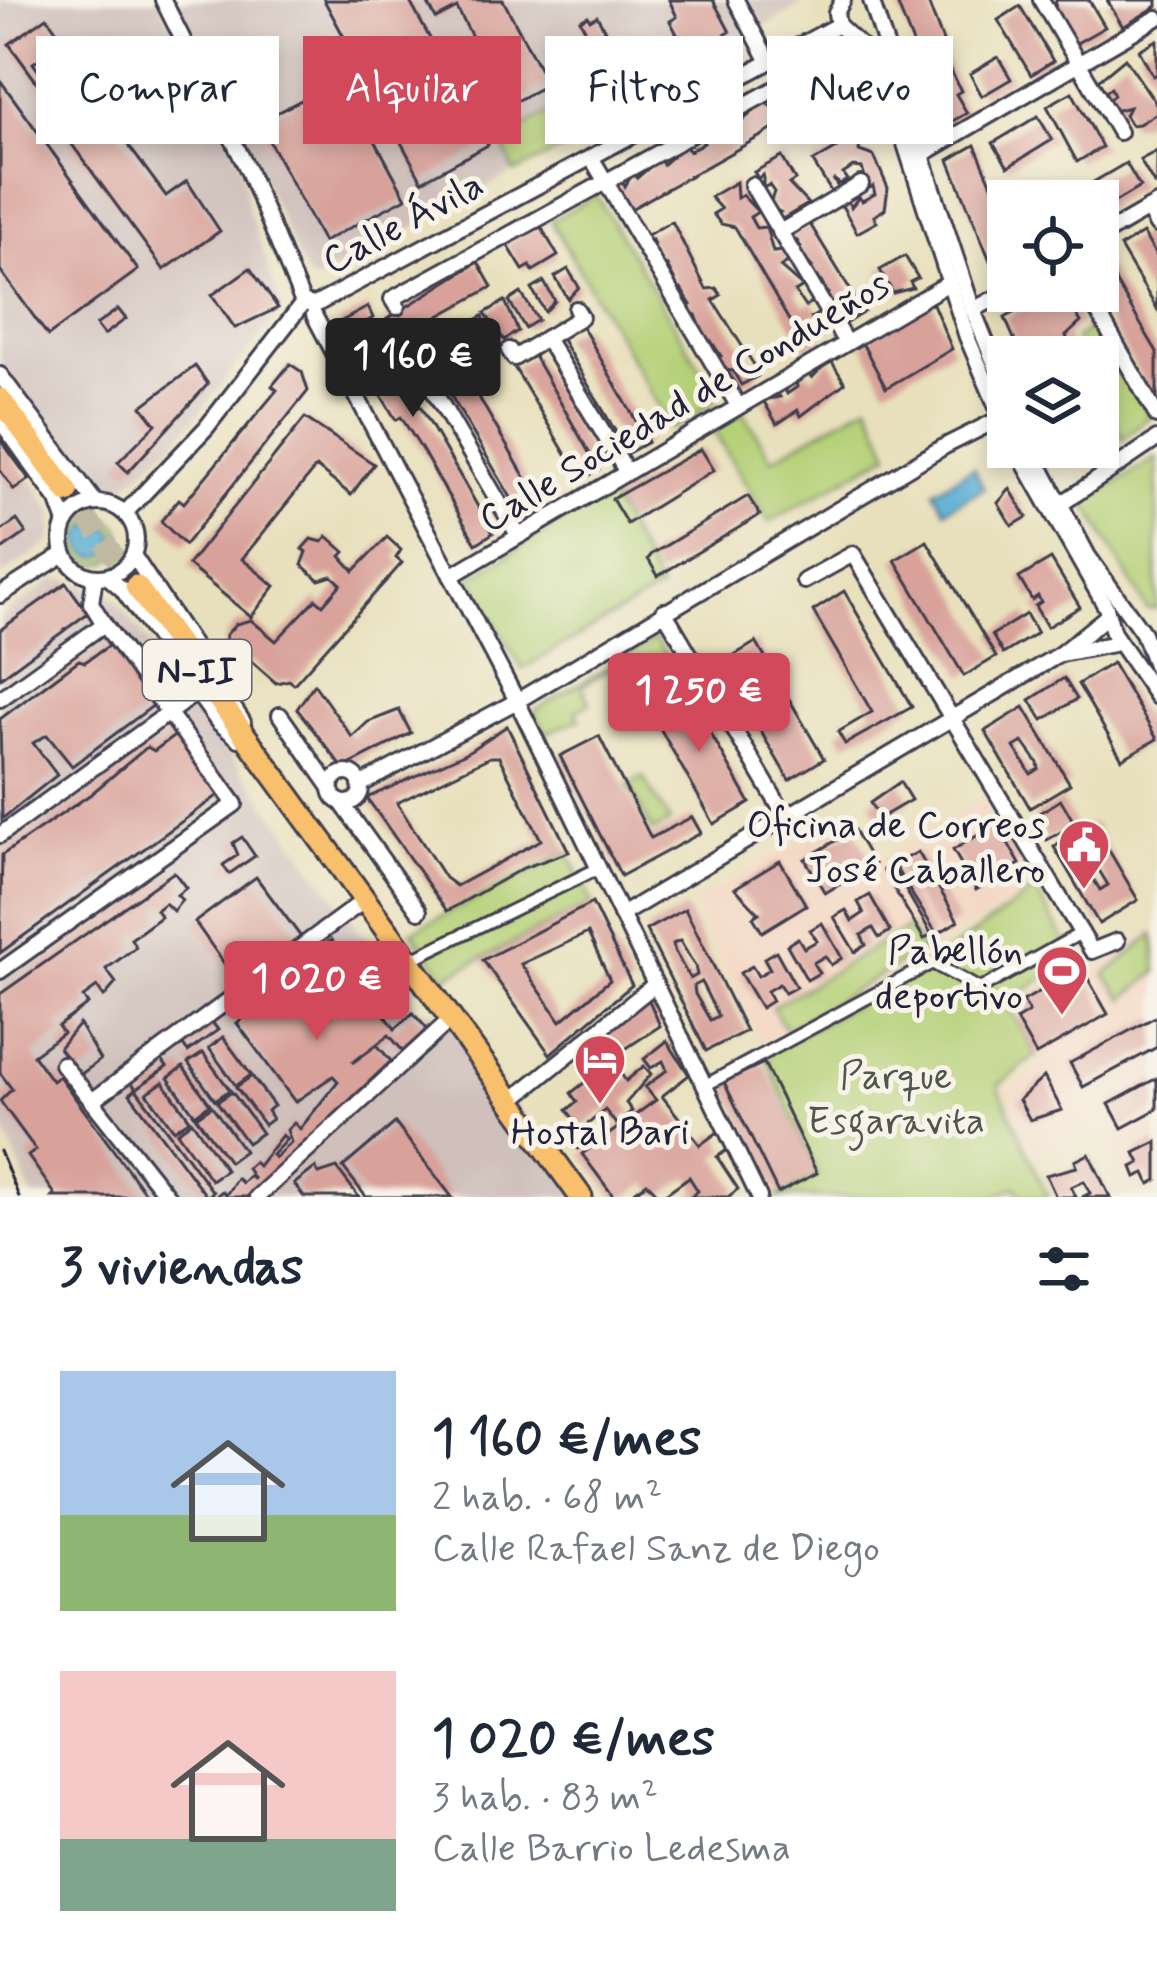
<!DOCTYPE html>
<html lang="es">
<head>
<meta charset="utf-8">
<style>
  :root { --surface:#fff; --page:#f2f2f3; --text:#1f2937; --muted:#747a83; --accent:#d1495b }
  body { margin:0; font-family:Mynerve,sans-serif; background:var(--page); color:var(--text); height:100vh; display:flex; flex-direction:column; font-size:45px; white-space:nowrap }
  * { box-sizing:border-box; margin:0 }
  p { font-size:39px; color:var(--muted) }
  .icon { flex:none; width:66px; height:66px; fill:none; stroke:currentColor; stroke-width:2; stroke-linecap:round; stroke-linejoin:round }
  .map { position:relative; height:1197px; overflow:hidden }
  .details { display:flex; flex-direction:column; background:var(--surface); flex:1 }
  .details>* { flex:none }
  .top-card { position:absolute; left:36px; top:36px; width:1086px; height:108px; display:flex; gap:24px }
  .fabs { position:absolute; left:987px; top:180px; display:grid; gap:24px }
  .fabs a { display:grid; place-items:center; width:132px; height:132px; border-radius:0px; background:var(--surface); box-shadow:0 6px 18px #0003; font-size:60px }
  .price { position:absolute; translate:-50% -102px; padding:0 27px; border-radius:12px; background:var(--accent); color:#fff; font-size:39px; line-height:78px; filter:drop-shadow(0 3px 6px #0008) }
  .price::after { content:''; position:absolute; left:50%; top:72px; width:36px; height:27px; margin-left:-18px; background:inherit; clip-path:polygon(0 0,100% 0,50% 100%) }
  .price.active { background:#222; color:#fff }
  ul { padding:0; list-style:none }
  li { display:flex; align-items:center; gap:36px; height:300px; padding:0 60px }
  li span { display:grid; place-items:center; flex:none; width:336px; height:240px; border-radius:0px; color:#555 }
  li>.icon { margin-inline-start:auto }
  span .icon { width:144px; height:144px; fill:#fffc; stroke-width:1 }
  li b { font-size:51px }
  h2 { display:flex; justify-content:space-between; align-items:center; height:144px; padding:0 60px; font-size:51px }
  .tag { padding:0 42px; border-radius:0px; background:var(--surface); box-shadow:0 6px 18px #0003; font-size:42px; line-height:108px }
  .tag.active { background:var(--accent); color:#fff }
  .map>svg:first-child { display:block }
  .built { fill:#f3d4bf }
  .industrial { fill:#cfc0bb }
  .green { fill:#b4d076; stroke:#6b7958; stroke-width:3 }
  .water { fill:#57add4; stroke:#3c6888; stroke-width:3 }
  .building { fill:#d8a19a; fill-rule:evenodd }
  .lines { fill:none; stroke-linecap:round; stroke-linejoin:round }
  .primary-tunnel { stroke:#c0baa2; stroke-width:21; stroke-dasharray:21 10; stroke-linecap:butt }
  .pedestrian-casing { stroke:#403e4e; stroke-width:16 }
  .minor-casing { stroke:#403e4e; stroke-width:20 }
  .primary-casing { stroke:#403e4e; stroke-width:27 }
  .pedestrian { stroke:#fff; stroke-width:10 }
  .minor { stroke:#fff; stroke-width:14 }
  .primary { stroke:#f8bf6c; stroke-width:21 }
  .rail { stroke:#22223b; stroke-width:3 }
  .labels { text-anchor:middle; stroke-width:10; stroke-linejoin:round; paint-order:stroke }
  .shield { fill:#f7f3e8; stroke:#62616f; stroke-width:3 }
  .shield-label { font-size:36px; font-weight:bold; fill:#22223b }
  .street-label { font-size:39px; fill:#22223b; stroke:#f7f3e8 }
  .poi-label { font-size:39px; fill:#22223b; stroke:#f7f3e8; text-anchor:end }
  .park-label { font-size:39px; fill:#4e564d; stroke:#f7f3e8 }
</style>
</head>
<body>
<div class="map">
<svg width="1157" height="1197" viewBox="0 0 1157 1197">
  <rect width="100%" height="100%" fill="#f7f3e8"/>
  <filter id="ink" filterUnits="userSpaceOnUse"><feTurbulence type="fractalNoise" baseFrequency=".00833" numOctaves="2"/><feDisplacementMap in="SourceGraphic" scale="24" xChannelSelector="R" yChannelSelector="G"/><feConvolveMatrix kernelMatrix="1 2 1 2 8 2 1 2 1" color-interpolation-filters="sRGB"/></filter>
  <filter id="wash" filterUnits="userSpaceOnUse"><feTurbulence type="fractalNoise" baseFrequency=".004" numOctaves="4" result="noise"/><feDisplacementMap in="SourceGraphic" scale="48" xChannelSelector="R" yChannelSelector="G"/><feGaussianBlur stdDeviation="2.7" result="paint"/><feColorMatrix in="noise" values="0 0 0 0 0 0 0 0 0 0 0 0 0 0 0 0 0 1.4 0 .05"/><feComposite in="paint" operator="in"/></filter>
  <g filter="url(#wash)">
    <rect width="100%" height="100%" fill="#e8e0bc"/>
    <g class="built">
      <path d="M982,799L1035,890L763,1047L692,903L846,814L876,860Z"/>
      <path d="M1157,927V1183L1134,1193L1101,1123L1034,1153L1004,1090L1042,1069L1016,1020L1029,1012L1023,1001L1069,975L1075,984Z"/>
    </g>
    <g class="industrial">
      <path d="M0,0H159L241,162L247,205L280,302L281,311L176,441L124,486L108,487L80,471L0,365Z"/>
      <path d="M174,0H807L685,79L315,281L307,277L229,103Z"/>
      <path d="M0,438L54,512L51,541L0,577Z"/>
      <path d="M65,579L114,597L417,1008L452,1018L581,1197H33L0,1119V619L53,580Z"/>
    </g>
    <g class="green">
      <path d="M841,52L852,59V75L820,86L811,64Z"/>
      <path d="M554,111L568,120L579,140L515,173L501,140Z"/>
      <path d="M596,195L714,390L715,402L672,429L551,221Z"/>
      <path d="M1098,324L1151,415L1123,439L1098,387V357H1084L1075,338Z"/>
      <path d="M869,403L890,453L769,522L713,430L743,411L772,459Z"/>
      <path d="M1157,458V609H1147L1085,502Z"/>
      <path d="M607,493L660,589L522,669L471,578Z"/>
      <circle cx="98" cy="540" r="24"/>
      <path d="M655,639L673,666L640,687L634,679L628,683L626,670L617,665L582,686L590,702L576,711L580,719L546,733L534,711Z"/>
      <path d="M643,777L670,822L653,832L629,785Z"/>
      <path d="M568,853L592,903L445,977L412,931Z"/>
      <path d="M1035,890L1075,957L1006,1003L1036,1055L998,1086L1048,1197H1022L1016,1186L994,1197H777L818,1175L765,1054L932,963Z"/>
      <path d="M909,927L923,950L786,1030L772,1007Z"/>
      <path d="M1154,934L1157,972L1124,999L1105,975Z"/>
    </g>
    <g class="water">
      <path d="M973,467L984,488L945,510L934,491Z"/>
      <circle cx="98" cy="540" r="17"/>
    </g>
    <g id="blocks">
      <g class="building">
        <path d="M324,0H409L488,145L422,181Z"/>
        <path d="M426,0H503L548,84L499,110L495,102L485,107L464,68L483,58L457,8L436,19Z"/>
        <path d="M669,0H713L730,32L688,55L670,21L677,17Z"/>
        <path d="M903,0H927L946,49L941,51L961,91L956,94L967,113L945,125L897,3Z"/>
        <path d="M1056,0H1089L1105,27L1075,44L1055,8Z"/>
        <path d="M1107,0H1157V6L1123,27Z"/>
        <path d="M1020,6L1053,61L1031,75L998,20Z"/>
        <path d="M588,16L590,20L597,16L617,52L602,61L580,20Z"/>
        <path d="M47,17L64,41L33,63L50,87L44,92L9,44Z"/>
        <path d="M1157,40V74L1153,76L1139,50Z"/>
        <path d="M998,57L1011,79L982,96L970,74Z"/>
        <path d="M1125,58L1157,105V113L1139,124L1131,125L1125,115L1129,107L1114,111L1107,100L1114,95L1111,88L1103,92L1097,81Z"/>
        <path d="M342,79L406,198L323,242L259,122Z"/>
        <path d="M0,80L138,270L48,336L0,270Z"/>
        <path d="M802,88L815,113L787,129L784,123L629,210L614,184L621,179L625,186L634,172L637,178L659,159L663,164L685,145L689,151L704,143L700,136L713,129L716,136L730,129L727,123L739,116L742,121L764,102L777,110L785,106L782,100L798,98L795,92Z"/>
        <path d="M1072,92L1102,147L1077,162L1047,106Z"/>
        <path d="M96,102L166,196L187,181L220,231L164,270L54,120L70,106L78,116Z"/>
        <path d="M1038,116L1052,140L1008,167L993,143Z"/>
        <path d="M847,142L860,143L859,151L874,156L888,188L885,209L874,216L877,222L857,233L841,204L847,200L851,207L859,197L862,201L875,194L873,186L868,189L862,168L853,167L843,174L847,180L840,184L833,179L839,189L832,193L813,162Z"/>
        <path d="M975,145L1008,222V274L998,280L949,160Z"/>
        <path d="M1157,151V182L1154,184L1140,160Z"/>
        <path d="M782,157L795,180L789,184L808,204L779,221L775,215L780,212L769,206L774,192L769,185L763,188V175L758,178L754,172Z"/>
        <path d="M1126,163L1140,187L1098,212V201H1061Z"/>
        <path d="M736,182L737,198L742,195L758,212L750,217L756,228L766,227L773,252L782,251L789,261L780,267L803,287L795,292L805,307L812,302L819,313L811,318L822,336L805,348L735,227L721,224L713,214L721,209L710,197Z"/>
        <path d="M672,221L706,289L716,288L721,295L713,300L756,368L758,376L741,385L733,371L722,370L715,359L721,356L711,341L707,344L696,315L691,318L685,308L691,305L681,289L676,292L671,283L675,281L667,266L662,268L652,240L647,243L644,237Z"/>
        <path d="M810,224L864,312L841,326L843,318L823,296L828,293L824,287L818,277L814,280L807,270L812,267L796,250L801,247L797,241L793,244L788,237Z"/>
        <path d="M540,225L558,256L533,271L530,266L523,270L507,244Z"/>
        <path d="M1143,233L1157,257V309L1120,247Z"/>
        <path d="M1098,252L1157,352V404L1090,291H1098Z"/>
        <path d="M905,256L918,278L910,282L913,288L893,293L880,270Z"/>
        <path d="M478,262L492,287L421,326L425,333L402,346L387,319Z"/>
        <path d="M250,268L278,308L235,328L212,295Z"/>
        <path d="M568,269L579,287L568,299L555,277Z"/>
        <path d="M544,282L555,301L545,312L532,289Z"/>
        <path d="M1050,291H1062L1081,322L1066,336L1076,357H1022L1005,318Z"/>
        <path d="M521,293L538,320L525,328L509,301Z"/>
        <path d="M505,301L518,331L504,340L485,313Z"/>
        <path d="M933,304L952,349L886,388L862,343L922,305Z"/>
        <path d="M368,307L373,318L368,321L401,384L416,408L420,406L493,533L476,544L422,450L401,417L396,420L338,323Z"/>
        <path d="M118,309L126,319L104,335L96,325Z"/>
        <path d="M483,316L495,351L482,359L464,327Z"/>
        <path d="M582,326L648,442L628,453L561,338Z"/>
        <path d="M445,338L542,507L523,518L424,350Z"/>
        <path d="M534,356L599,470L581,480L514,367Z"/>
        <path d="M830,359L845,383L801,416L798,410L777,424L763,400L780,397L776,391L783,386L787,394L797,387L796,378L807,371L812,378Z"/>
        <path d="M290,364L302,372L308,391L185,545L161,521L179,499L184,503L277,390L272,386Z"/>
        <path d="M195,366L208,384L128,472L118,462L156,424L142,406Z"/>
        <path d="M1098,402L1115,438L1070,465L1062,447H1098Z"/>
        <path d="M305,418L374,464L351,495L316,467L242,559L275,586L251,617L188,565Z"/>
        <path d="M0,439L29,479L14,490L0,470Z"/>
        <path d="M701,449L714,470L627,524L612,499Z"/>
        <path d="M1010,489L1027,517L1012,526L998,503Z"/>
        <path d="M748,496L760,515L658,576L648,559L652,554Z"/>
        <path d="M17,520L26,533L0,551V532Z"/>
        <path d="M327,536L345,552L341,556L354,571L387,537L401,550L396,558L402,563L294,684L289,680L276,683L251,661L245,668L238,662L245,655L241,651L233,660L224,652L226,635L236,624L251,620L276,641L316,599L323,605L341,584L332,576L319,580L302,565L307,552L302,549L311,539L323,542Z"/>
        <path d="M927,541L996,657L964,676L895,560Z"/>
        <path d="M1051,559L1080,607L1047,627L1035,606L1041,602L1038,596L1032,600L1019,578Z"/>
        <path d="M66,583L88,613L0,678V630Z"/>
        <path d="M844,591L912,707L845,744L838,732L872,712L813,611Z"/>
        <path d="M1026,614L1037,633L1003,654L992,635Z"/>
        <path d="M756,642L824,759L789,780L721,663Z"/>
        <path d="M111,644L154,705L72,766L47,735L33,743L57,775L2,819L0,719L79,660L85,662Z"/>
        <path d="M1112,663L1157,739L1122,759L1078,684Z"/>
        <path d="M1064,678L1077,699L1043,720L1030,700Z"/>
        <path d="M314,684L352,737L368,722L399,710L411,733L343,768L297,709Z"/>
        <path d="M684,686L750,803L714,824L648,707Z"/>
        <path d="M1024,707L1070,784L1030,808L985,731ZM1023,742L1038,763L1039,769L1031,774L1014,747Z"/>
        <path d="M507,726L569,852L523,868L447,911L367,798L466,753ZM490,757H499L541,840L456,886L445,878L397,803Z"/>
        <path d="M177,734L220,794L0,953L2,855L91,794L147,747L154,751Z"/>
        <path d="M599,736L651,838L692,817L701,833L621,876L560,756Z"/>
        <path d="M900,782L911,800L880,818L870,803Z"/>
        <path d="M1061,800L1075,824L1047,840L1034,816Z"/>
        <path d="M1093,823L1138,900L1099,924L1054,847ZM1091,857L1108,885L1100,890L1083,862Z"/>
        <path d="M997,824L1020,864L976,890L953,850Z"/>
        <path d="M854,830L874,864L825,893L805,859Z"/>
        <path d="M242,837L255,856L229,874L223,865L238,855L233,843Z"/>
        <path d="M918,852L958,921L937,934L898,872L896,864Z"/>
        <path d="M780,861L806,905L762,932L753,917L759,913L735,888Z"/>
        <path d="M891,865L932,935L924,939L883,870Z"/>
        <path d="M174,872L186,888L177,895L182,900L173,911L165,903L156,910L161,917L131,939L136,947L106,969L116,983L104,997L97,987L83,997L88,1004L58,1026L63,1033L33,1055L52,1081L59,1076L148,1197H52L55,1194L28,1156L36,1150L0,1101L12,1089L0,1073V994Z"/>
        <path d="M256,877L301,937L238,983L195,922Z"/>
        <path d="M870,895L890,931L879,938L873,928L861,935L866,945L855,952L834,917L846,910L852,921L864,913L858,902Z"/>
        <path d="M592,903L632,985L550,1054L483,960ZM588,933L610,980L561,1021L521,964Z"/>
        <path d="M685,909L746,1031L706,1051L646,930ZM680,941L695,966L697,975L690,979L675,952L673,944ZM701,982L718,1016L710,1020L695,994L694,986Z"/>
        <path d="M822,923L842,958L831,965L825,956L813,963L819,973L807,980L787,945L798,938L804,948L817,941L810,930Z"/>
        <path d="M331,940L395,1029L413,1013L427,1029L403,1051L389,1035L352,1063L377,1045L391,1061L247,1197H215L222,1191L226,1195L237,1178L242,1183L249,1176L254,1180L247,1168L254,1162L258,1166L282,1135L287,1139L272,1155L275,1158L291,1142L287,1130L294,1123L300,1129L338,1081L333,1076L295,1102L237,1023L246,1016L238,1005Z"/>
        <path d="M776,951L796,987L785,993L779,984L767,991L772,1001L761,1008L740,973L752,966L758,976L770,969L764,958Z"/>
        <path d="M1069,975L1074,984L1087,977L1108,1014L1036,1055L1016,1020L1029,1012L1023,1001Z"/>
        <path d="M648,998L660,1026L619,1053L612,1064L597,1043Z"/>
        <path d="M1157,1016V1047L1083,1087L1070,1063Z"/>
        <path d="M212,1022L218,1030L188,1052L182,1044Z"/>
        <path d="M79,1024L100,1060L80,1075L59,1048Z"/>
        <path d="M223,1037L251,1075L236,1086L209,1048Z"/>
        <path d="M667,1041L689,1075L662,1096L700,1145L718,1132L727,1150L717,1157L738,1189L728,1197H690L698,1191L689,1177L661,1197L647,1183L627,1197H614L582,1154L656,1100L645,1087L667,1070L663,1061L651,1068L644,1059Z"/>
        <path d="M203,1053L230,1090L215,1100L188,1063Z"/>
        <path d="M161,1059L167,1067L136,1089L131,1081Z"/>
        <path d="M764,1063L817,1173L778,1193L724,1082Z"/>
        <path d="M644,1066L651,1074L626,1103L632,1111L616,1124L605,1110L584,1127L592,1138L578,1149L568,1137L580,1128L567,1110L577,1102L571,1093L589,1079L596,1088L619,1071L626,1081Z"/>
        <path d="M183,1067L210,1104L195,1115L168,1078Z"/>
        <path d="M252,1076L274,1106L267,1111L272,1119L264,1125L236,1087Z"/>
        <path d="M1044,1077L1062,1110L1030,1120L1019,1100Z"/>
        <path d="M1157,1078V1109L1122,1128L1109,1104Z"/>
        <path d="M163,1082L190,1119L174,1130L147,1093Z"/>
        <path d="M136,1089L213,1192L207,1197L130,1094Z"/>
        <path d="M232,1092L262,1133L247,1143L217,1102Z"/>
        <path d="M212,1106L244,1151L229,1162L196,1117Z"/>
        <path d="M192,1121L226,1170L211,1180L177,1132Z"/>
        <path d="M395,1123L452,1197H366L343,1167Z"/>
        <path d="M1157,1142V1180L1150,1184L1145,1173L1136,1177L1132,1167L1140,1163L1135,1153Z"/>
        <path d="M1089,1154L1110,1197H1082L1090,1193L1084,1181L1071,1187L1076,1197H1056L1046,1175L1077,1167L1075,1161Z"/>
        <path d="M315,1168L319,1174L337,1168L359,1197H304L294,1184Z"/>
      </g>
    </g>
  </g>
  <g filter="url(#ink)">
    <use href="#blocks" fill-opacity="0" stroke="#403e4e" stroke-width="3"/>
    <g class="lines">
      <path class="primary-tunnel" d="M68,492L136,586"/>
      <g class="pedestrian-casing">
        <g id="pedestrian">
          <path d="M410,960L599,868"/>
          <path d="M704,1086L932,963L980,989L1083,932"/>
        </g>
      </g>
      <g class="minor-casing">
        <g id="minor">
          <path d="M163,0L247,168L303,303"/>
          <path d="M736,0L768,60"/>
          <path d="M843,0L836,13L838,25L879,63L967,337L1008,433"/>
          <path d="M871,0L973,310L1008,396"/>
          <path d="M1041,0L1119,132"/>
          <path d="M923,154L1157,18"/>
          <path d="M591,157L737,404"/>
          <path d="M752,185L845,341"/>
          <path d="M1148,209L1157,225"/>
          <path d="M780,232L861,184"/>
          <path d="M1098,238L1157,204"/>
          <path d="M1086,291L1157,416"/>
          <path d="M397,307L392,299L780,86L784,92"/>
          <path d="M973,310L1008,291"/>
          <path d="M314,315L517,701L759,1197"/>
          <path d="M546,338L626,471"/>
          <path d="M509,350L514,358L581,317L576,309"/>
          <path d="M0,375L95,502"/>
          <path d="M425,376L518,535"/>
          <path d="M0,420L58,501L66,523"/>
          <path d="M1015,447L1106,607L1113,633L1157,697"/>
          <path d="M1030,447L1088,556L1143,633L1157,670"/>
          <circle cx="99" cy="540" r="37"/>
          <path d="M1058,506L1157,439"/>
          <path d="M125,513L206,428L303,303L315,305L838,25"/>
          <path d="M133,555L243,722"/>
          <path d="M107,576L122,589L218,722L239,739"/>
          <path d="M451,576L949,283"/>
          <path d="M804,581L853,554L1092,951L1117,941"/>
          <path d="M0,595L64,554"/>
          <path d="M664,611L784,814"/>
          <path d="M1060,654L1113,644"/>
          <path d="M0,699L104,624"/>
          <path d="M280,715L331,788"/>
          <circle cx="346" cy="788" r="15"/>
          <path d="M360,785L517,701L945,446L1001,418"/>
          <path d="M341,802L419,911"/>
          <path d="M0,835L196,693"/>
          <path d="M621,915L1060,654L1106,617"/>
          <path d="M0,971L235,804L104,624L91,603L95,577"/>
          <path d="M62,1064L92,1101"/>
          <path d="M512,1100L654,985"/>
          <path d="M168,1197L92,1101L366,899"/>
          <path d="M257,1197L452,1018"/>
        </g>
      </g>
      <g class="primary-casing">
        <g id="primary">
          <path d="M0,399L68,492"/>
          <path d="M136,586L581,1197"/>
        </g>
      </g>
      <use href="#pedestrian" class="pedestrian"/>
      <use href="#minor" class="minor"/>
      <use href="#primary" class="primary"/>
      <path class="rail" d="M0,1151L19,1197"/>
    </g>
  </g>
  <defs>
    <g id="civic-pin" transform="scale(2.7)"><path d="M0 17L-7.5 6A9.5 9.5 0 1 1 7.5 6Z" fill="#d1495b" stroke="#f7f3e8"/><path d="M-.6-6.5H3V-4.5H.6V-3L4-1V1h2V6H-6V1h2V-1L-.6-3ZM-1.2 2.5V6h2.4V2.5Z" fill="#fff"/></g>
    <g id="stadium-pin" transform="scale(2.7)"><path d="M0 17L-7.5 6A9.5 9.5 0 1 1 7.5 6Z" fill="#d1495b" stroke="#f7f3e8"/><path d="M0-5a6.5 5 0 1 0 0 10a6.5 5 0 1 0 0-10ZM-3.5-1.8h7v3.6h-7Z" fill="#fff"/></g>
    <g id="hotel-pin" transform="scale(2.7)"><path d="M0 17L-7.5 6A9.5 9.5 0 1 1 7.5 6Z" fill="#d1495b" stroke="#f7f3e8"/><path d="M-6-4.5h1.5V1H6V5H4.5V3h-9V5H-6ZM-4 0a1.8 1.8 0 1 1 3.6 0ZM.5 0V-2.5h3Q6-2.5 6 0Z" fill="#fff"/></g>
  </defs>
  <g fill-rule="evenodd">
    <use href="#civic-pin" x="1084" y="845"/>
    <use href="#stadium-pin" x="1062" y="971"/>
    <use href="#hotel-pin" x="600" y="1060"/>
  </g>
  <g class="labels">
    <rect class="shield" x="143" y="640" width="108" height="60" rx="9"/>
    <g class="shield-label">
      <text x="197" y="683">N-II</text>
    </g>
    <g class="street-label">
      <text transform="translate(402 221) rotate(-28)" y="14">Calle Ávila</text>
      <text transform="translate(683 400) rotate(-31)" y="14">Calle Sociedad de Condueños</text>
    </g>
    <g class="poi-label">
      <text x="1045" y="837">Oficina de Correos<tspan x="1045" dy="45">José Caballero</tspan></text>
      <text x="1023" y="963">Pabellón<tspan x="1023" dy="45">deportivo</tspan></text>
      <text x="600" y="1144" text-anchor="middle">Hostal Bari</text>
    </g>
    <g class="park-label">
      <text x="896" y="1088">Parque<tspan x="896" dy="45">Esgaravita</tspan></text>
    </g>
  </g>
</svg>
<div class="fabs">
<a><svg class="icon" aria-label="locate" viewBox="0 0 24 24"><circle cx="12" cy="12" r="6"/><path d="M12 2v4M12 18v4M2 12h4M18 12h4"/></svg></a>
<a><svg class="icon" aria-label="layers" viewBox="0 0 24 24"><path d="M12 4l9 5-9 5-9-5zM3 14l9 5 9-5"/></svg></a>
</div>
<b class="price active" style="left:413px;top:420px">1 160 €</b>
<b class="price" style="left:699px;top:755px">1 250 €</b>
<b class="price" style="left:317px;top:1043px">1 020 €</b>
<div class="top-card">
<a class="tag">Comprar</a>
<a class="tag active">Alquilar</a>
<a class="tag">Filtros</a>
<a class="tag">Nuevo</a>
</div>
</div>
<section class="details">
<h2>3 viviendas<svg class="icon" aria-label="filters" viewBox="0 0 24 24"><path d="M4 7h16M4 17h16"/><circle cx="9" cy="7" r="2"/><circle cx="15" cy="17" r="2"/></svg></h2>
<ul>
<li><span style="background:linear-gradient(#a9c7e8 60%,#8fb573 0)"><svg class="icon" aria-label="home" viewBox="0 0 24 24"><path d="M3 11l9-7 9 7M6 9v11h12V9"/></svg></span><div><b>1 160 €/mes</b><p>2 hab. · 68 m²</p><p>Calle Rafael Sanz de Diego</p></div></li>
<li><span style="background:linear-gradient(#f6c9c9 70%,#7fa58c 0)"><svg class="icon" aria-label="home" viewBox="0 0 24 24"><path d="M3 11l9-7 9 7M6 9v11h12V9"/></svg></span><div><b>1 020 €/mes</b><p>3 hab. · 83 m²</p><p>Calle Barrio Ledesma</p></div></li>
</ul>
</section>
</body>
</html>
